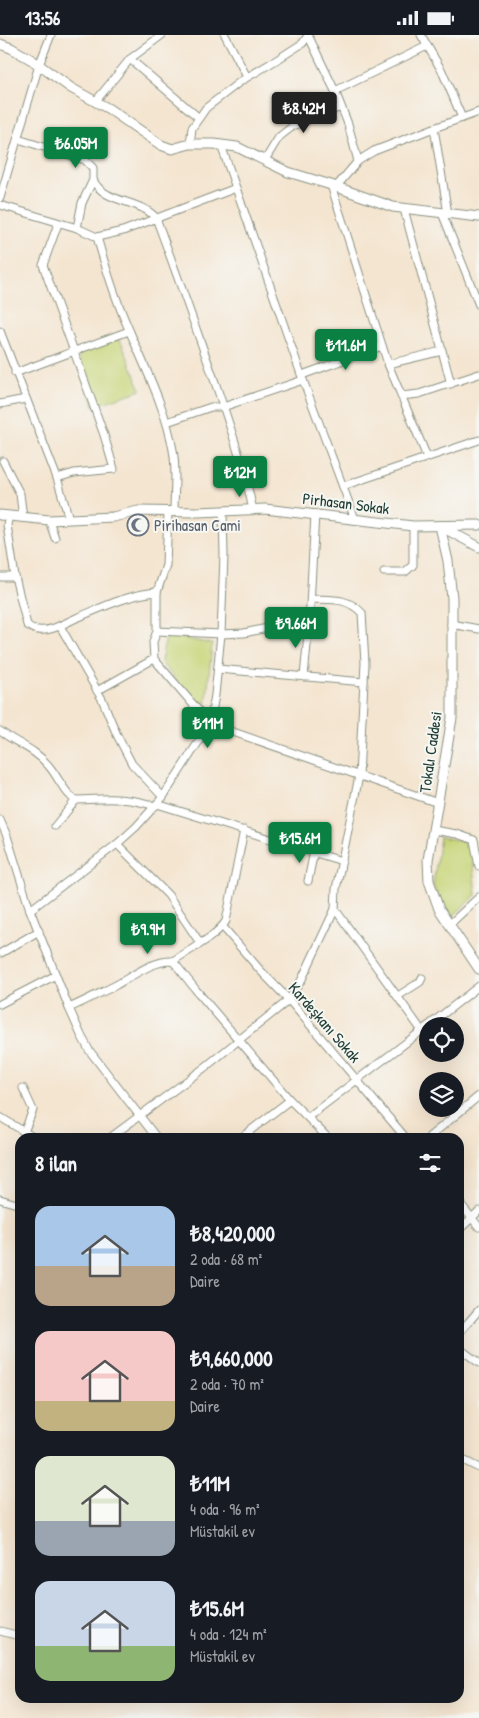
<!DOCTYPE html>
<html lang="tr">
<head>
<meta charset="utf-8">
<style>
  :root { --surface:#171b24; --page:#20242c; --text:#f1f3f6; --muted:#9ea1a6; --accent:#0b8043 }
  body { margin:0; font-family:"Patrick Hand",sans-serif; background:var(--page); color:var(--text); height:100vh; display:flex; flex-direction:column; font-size:19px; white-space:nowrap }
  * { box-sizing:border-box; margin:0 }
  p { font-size:16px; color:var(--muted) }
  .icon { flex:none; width:28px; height:28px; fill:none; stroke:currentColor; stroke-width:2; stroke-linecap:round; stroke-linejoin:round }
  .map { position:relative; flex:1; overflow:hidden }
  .side { position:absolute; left:15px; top:1098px; width:449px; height:570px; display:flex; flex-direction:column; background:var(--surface); border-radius:15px; box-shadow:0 5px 20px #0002 }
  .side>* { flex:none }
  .tools { position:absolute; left:419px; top:982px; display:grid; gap:10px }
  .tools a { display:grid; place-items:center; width:45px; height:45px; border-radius:50%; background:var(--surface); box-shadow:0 5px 20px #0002; font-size:25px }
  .price { position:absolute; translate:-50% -42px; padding:0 11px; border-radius:5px; background:var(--accent); color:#fff; font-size:16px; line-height:32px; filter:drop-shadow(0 1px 2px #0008) }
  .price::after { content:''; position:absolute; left:50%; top:30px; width:15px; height:11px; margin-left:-8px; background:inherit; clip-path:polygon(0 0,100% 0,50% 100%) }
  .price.current { background:#222; color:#fff }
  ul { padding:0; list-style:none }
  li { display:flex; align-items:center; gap:15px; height:125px; padding:0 20px }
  li span { display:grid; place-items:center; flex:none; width:140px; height:100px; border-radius:15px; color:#555 }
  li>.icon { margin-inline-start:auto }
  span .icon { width:60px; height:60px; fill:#fffc; stroke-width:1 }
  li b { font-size:21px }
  h2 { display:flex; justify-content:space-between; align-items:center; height:60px; padding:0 20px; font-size:21px }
  .status { display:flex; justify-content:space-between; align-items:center; height:35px; padding:0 25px; background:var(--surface); direction:ltr }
  .status svg { height:14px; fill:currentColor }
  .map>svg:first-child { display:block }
  .park { fill:#c6d475; stroke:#728854 }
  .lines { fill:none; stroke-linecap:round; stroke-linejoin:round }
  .minor-casing { stroke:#8a9182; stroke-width:9 }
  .tertiary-casing { stroke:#8a9182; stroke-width:11 }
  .minor { stroke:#fff; stroke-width:7 }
  .tertiary { stroke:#fff; stroke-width:9 }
  .labels { text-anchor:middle; stroke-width:4; stroke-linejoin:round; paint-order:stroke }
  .street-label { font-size:16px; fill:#1f3d34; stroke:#f6f6f2 }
  .worship-label { font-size:16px; fill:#5b616d; stroke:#f6f6f2; text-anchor:start }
</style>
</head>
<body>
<div class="status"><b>13:56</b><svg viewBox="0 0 49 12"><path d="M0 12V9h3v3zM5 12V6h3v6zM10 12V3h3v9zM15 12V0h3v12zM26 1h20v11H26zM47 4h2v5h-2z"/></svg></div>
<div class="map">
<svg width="479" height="1683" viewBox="0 0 479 1683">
  <rect width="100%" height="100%" fill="#f6f6f2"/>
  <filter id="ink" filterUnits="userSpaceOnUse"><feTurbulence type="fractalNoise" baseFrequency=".02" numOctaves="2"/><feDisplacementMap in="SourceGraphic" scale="10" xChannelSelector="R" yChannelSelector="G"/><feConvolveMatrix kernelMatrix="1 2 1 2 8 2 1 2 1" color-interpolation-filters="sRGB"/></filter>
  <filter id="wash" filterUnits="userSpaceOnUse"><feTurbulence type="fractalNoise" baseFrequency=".0096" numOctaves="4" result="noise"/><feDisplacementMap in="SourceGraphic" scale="20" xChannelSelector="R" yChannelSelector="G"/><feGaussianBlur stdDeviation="1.12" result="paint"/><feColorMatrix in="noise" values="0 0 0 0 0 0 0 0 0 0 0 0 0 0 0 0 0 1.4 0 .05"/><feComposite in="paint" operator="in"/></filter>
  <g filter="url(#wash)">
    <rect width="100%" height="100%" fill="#f4e5d0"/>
    <g class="park">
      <path d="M116,304L121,306L141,355L94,371L78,318Z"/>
      <path d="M171,601L212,609L206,674H201L163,630L161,626L166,602Z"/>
      <path d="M440,802L470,807L476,860L450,884L440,869L433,850Z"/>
    </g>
  </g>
  <g filter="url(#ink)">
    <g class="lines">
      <g class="minor-casing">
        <g id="minor">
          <path d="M225,0L247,42"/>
          <path d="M308,0L335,56L348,89L358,126L336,152"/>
          <path d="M421,0L442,36L462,83"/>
          <path d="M130,24L199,83"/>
          <path d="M335,56L427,11"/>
          <path d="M95,67L130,24L162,0"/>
          <path d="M18,104L85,125L93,133V145L82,168L77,193"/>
          <path d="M190,109L192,93L206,73L241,46L278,24L303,8L308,0"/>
          <path d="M221,110L303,345L355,484"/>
          <path d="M265,125L279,102L293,91L341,72"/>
          <path d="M358,126L374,116L434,93"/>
          <path d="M93,145C105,169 140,164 156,183C177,239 196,294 216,350C230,391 244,432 253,475"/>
          <path d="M331,150L388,329L442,316"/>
          <path d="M0,163L39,30L51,0"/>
          <path d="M0,170L77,193L97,202L123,196L236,153"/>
          <path d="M404,174L451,349"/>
          <path d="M442,178L479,270"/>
          <path d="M448,179L434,93L479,77"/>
          <path d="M97,202C106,234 116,266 130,297C146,335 166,374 173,415C177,435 174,457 174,477"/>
          <path d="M0,296L57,443L69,484"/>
          <path d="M388,329L427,422"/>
          <path d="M15,338L129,296"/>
          <path d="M302,340L382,311"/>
          <path d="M401,361L419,359L479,339"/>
          <path d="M0,369L26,364"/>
          <path d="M167,387L211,372H223L303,345"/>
          <path d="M3,426L20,459L23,483"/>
          <path d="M57,443L74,438L114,434L104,400L43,230L58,189"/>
          <path d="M343,451L479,405"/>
          <path d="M168,477L166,530L157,557V596L153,607L154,624L210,689L438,768"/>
          <path d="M9,481L7,490L15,542L27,590C30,592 34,595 38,595C52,597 66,587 79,582C103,572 130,559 157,557"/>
          <path d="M49,485L55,503"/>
          <path d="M384,537H405L413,530V491"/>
          <path d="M0,542H15"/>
          <path d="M311,564C332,565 347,562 362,578L365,628L359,741L336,854L335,874L422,996"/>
          <path d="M451,589L479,594"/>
          <path d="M60,591L102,664L117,700L132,729L163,762"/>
          <path d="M157,596L221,599L244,598L277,591L304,592L309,588L315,479"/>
          <path d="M218,634L364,647"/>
          <path d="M304,642L309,588"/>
          <path d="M97,656L154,624"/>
          <path d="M0,696C16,708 36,715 48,730C58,741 63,757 75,765C105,764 126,761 155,771"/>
          <path d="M157,769L342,826"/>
          <path d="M0,785L7,801L30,875L69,973"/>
          <path d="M55,791L76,765"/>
          <path d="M433,795L457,799L474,805L479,831"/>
          <path d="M117,809L168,860L200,908"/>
          <path d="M308,846L314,816"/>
          <path d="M30,875L117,809L136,792L163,762L210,689L215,660L221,599L224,520L223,476"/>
          <path d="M449,890L479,862"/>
          <path d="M223,892L260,935L289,965L405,1102"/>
          <path d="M1,918L39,896"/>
          <path d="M173,926C189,915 216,902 226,886L244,795"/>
          <path d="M398,961L420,947L422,943"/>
          <path d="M0,969L56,940"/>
          <path d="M428,991L479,951"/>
          <path d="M23,1053L33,1075L24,1097"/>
          <path d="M0,1082L33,1102"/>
          <path d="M308,1082L428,991"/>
          <path d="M111,1102L204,1033L289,965L302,944L335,874"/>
          <path d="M156,1102L89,1015L81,1000L69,973C85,966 100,958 116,950C133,941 153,925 173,926L196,955L290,1065L327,1102"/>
          <path d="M242,1102L290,1065"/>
          <path d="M429,1102L479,1061"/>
          <path d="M0,1164L20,1170"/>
          <path d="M459,1167L479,1192"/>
          <path d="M459,1195L479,1176"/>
          <path d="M459,1298L479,1275"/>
          <path d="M459,1313L479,1328"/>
          <path d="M459,1423L479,1433"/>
          <path d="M0,1596L20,1601"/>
        </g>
      </g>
      <g class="tertiary-casing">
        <g id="tertiary">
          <path d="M0,9L11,13L32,25L71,53L109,74L161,110L172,114L190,109H214L237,112L288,137L331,150L393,172L479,182"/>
          <path d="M0,480L49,485L113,482L138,476L198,477L265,474L413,491L479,490"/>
          <path d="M440,491L448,526L452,563V683L428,825L429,846L439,874L479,934"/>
          <path d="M440,491L479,512"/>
        </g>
      </g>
      <use href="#minor" class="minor"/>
      <use href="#tertiary" class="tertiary"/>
    </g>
  </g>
  <defs>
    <g id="mosque-ring" transform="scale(1.125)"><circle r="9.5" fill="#f6f6f2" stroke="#6b7280" stroke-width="1.5"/><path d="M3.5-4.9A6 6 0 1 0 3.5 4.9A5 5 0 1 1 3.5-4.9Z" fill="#6b7280"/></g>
  </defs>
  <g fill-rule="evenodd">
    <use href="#mosque-ring" x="138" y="490"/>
  </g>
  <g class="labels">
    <g class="street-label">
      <text transform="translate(346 468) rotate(7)" y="6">Pirhasan Sokak</text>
      <text transform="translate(430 717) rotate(-82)" y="6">Tokalı Caddesi</text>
      <text transform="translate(325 987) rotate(49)" y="6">Kardeşkanı Sokak</text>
    </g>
    <g class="worship-label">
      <text x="154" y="496">Pirihasan Cami</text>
    </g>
  </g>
</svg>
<div class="tools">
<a><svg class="icon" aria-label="locate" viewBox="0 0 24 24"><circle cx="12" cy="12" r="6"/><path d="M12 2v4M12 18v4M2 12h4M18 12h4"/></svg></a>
<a><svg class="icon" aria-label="layers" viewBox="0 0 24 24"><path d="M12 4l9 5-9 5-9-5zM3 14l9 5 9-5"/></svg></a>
</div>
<b class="price current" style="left:304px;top:99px">₺8.42M</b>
<b class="price" style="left:76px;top:134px">₺6.05M</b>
<b class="price" style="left:346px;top:336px">₺11.6M</b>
<b class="price" style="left:240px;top:463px">₺12M</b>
<b class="price" style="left:296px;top:614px">₺9.66M</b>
<b class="price" style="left:208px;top:714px">₺11M</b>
<b class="price" style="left:300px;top:829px">₺15.6M</b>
<b class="price" style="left:148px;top:920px">₺9.9M</b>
<section class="side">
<h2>8 ilan<svg class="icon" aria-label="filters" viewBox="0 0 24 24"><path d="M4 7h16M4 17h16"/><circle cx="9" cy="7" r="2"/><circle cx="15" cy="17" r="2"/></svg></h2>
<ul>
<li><span style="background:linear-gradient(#a9c7e8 60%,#b9a48a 0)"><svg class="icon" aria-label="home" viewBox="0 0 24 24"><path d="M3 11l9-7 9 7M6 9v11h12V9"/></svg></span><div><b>₺8,420,000</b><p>2 oda · 68 m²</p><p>Daire</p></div></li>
<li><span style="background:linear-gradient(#f6c9c9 70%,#c2b280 0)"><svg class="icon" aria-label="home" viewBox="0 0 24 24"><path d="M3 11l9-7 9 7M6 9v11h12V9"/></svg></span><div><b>₺9,660,000</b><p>2 oda · 70 m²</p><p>Daire</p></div></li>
<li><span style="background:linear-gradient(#dfe7d0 65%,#9aa5b1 0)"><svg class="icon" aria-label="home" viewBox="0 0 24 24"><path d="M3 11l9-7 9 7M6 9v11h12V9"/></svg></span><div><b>₺11M</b><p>4 oda · 96 m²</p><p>Müstakil ev</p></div></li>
<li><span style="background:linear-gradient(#c9d6e8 65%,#8fb573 0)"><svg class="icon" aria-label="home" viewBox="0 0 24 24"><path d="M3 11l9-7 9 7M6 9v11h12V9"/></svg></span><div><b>₺15.6M</b><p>4 oda · 124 m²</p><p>Müstakil ev</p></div></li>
</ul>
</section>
</div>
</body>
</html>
